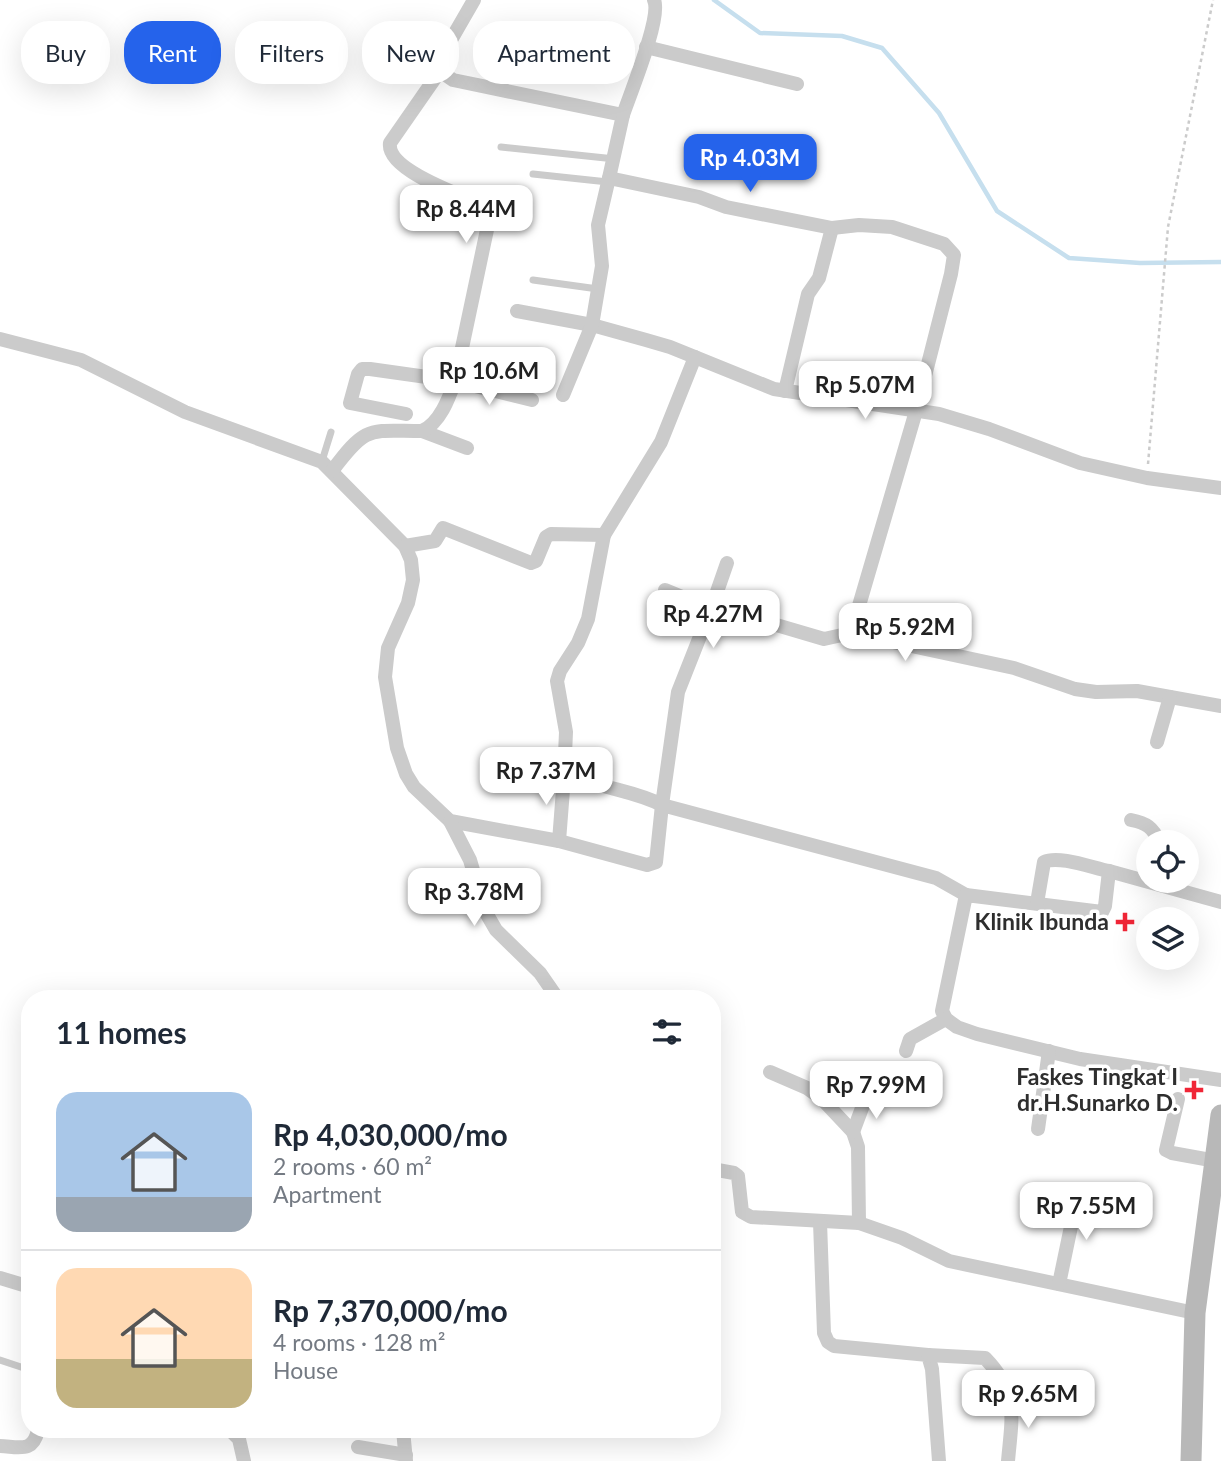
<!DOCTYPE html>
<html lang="en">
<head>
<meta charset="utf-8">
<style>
  :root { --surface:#fff; --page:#f2f2f3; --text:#1f2937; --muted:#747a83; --line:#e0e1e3; --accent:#2563eb }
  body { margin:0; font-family:Lato,sans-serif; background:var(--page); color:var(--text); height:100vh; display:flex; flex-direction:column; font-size:26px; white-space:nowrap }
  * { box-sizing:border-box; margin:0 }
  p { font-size:23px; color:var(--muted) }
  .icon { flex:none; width:38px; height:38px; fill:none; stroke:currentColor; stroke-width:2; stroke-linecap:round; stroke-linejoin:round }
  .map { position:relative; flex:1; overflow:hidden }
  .side { position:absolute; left:21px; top:990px; width:700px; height:448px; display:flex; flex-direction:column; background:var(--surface); border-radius:28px; box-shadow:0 7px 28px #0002 }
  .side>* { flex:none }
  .banner { position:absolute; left:21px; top:21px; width:700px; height:63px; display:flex; gap:14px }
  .buttons { position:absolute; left:1136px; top:830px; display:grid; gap:14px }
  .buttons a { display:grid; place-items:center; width:63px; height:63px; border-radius:50%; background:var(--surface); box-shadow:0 7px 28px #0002; font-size:35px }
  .price { position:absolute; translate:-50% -60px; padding:0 16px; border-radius:14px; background:#fff; color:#222; font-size:23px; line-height:46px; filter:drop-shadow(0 2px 4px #0008) }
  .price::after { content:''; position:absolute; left:50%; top:42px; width:21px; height:16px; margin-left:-10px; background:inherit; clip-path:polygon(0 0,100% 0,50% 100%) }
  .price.current { background:var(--accent); color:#fff }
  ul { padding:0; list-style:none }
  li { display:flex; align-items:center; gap:21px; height:175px; padding:0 35px }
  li+li { border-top:2px solid var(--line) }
  li span { display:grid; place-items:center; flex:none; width:196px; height:140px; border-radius:21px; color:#555 }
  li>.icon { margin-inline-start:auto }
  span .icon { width:84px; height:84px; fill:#fffc; stroke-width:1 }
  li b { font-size:30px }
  h2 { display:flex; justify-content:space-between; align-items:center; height:84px; padding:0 35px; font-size:30px }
  .tag { padding:0 24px; border-radius:28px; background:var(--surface); box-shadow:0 7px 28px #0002; font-size:24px; line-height:63px }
  .tag.current { background:var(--accent); color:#fff }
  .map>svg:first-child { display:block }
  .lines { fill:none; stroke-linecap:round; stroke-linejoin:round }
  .stream { stroke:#c6dfee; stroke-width:4.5 }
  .path { stroke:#cbcbcb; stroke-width:2.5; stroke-dasharray:3.5 3.5; stroke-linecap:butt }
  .lane { stroke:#cbcbcb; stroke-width:7 }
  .street { stroke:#cbcbcb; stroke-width:14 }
  .secondary { stroke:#b8b8b8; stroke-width:21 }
  .poi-dot { fill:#f02536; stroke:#fff; stroke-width:2.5 }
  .labels { text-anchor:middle; stroke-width:7; stroke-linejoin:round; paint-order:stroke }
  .poi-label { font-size:23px; font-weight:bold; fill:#2e2e2e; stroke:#fff; text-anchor:end }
</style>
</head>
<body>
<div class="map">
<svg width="1221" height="1461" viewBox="0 0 1221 1461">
  <rect width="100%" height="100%" fill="#fff"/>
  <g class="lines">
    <path class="stream" d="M714,0L760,33L842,36L882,48L939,113L997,211L1069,258L1140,263L1221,262"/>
    <path class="path" d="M1148,464L1168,227L1213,0"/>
    <g class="lane">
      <path d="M501,147L615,159"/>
      <path d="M533,174L608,182"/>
      <path d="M533,280L598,289"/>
      <path d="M322,461L331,432"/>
      <path d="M0,1360L30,1370"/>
    </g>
    <g class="street">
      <path d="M474,0L440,59V71L453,80L623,115L609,178"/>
      <path d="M646,47L797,84"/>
      <path d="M623,115C630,94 662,17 654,0"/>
      <path d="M517,311L592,325L646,340L670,347L774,389L939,414L989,429L1080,463L1147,478L1221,488"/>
      <path d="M0,339L81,360L185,412L322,462L405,546L411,560L413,580L408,603L388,648L385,677L397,748L406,774L414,787L450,821L559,841L647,865L656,862L662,805L936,878L966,895"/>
      <path d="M785,391L808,294L819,278L832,228"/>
      <path d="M563,395L592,325L602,266L598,225L609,178L699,197L726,207L832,228L859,225L892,227L944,244L954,255L951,274L916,411L851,633L1014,668L1075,689L1096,692L1137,691L1221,706"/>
      <path d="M406,414L350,403L358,374L362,369H370L455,381L488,225L487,210L482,204C460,195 386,170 390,143L440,71"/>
      <path d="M422,431L467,448"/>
      <path d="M332,471C367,424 369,431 422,431C440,423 449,398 455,381L532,400"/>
      <path d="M604,535L588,619L578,643L560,671L557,681L566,732L564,777C577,778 586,781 597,784C620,791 641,794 662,805L678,692L712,606L824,639L851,633"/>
      <path d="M405,546L435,541L443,528L531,563L536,561L546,537L551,534L604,535L661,442L695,357"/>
      <path d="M665,590L711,609"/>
      <path d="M712,606L727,563"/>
      <path d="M1157,742L1170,697"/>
      <path d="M1131,820C1146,823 1153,827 1159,842"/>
      <path d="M450,821L470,860L485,911L496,930L540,973L558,999"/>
      <path d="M559,841L564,777"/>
      <path d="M1221,902L1109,871L1105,906L1102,912L966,895L942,1011L946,1019L957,1027L977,1034L1080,1059L1221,1080"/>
      <path d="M1037,903L1044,862C1059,855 1093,868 1109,871"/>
      <path d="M906,1051L910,1039L946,1019"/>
      <path d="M770,1072L807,1088L821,1098L853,1132L858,1147L859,1223"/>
      <path d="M1178,1099L1166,1150L1172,1153L1216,1161"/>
      <path d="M1038,1129L1049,1051"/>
      <path d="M853,1132L865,1100L890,1097"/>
      <path d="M712,1169L734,1173L738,1176L742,1212L751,1217L859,1223L902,1238L949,1261L1195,1313"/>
      <path d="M820,1222L824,1333L828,1342L834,1346L928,1355L932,1369L939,1461"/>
      <path d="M0,1278L30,1287"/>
      <path d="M1059,1284L1078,1193"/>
      <path d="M928,1355L985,1358C1019,1393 1012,1416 1008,1461"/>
      <path d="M230,1430L239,1439L244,1461"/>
      <path d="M403,1430L406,1461"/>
      <path d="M0,1446C20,1447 33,1453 38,1430"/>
      <path d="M358,1447L406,1455"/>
    </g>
    <path class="secondary" d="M1191,1461L1195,1313L1221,1115"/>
  </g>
  <g class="poi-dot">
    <path d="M1121.5 911.5h7v7h7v7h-7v7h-7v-7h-7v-7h7z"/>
    <path d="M1190.5 1079.5h7v7h7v7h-7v7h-7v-7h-7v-7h7z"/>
  </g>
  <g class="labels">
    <g class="poi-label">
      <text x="1109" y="930">Klinik Ibunda</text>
      <text x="1178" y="1085">Faskes Tingkat I<tspan x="1178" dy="26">dr.H.Sunarko D.</tspan></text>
    </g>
  </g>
</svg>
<div class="buttons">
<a><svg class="icon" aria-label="locate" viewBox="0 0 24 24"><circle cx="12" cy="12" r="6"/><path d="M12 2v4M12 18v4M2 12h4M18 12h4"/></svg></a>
<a><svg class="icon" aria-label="layers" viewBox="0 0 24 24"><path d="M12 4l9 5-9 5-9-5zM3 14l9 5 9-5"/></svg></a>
</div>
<b class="price current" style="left:750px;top:194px">Rp 4.03M</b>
<b class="price" style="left:466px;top:245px">Rp 8.44M</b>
<b class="price" style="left:489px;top:407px">Rp 10.6M</b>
<b class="price" style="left:865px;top:421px">Rp 5.07M</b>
<b class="price" style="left:713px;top:650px">Rp 4.27M</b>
<b class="price" style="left:905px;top:663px">Rp 5.92M</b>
<b class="price" style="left:546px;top:807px">Rp 7.37M</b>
<b class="price" style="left:474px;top:928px">Rp 3.78M</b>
<b class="price" style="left:876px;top:1121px">Rp 7.99M</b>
<b class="price" style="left:1086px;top:1242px">Rp 7.55M</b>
<b class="price" style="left:1028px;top:1430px">Rp 9.65M</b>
<div class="banner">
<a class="tag">Buy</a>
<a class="tag current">Rent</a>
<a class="tag">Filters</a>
<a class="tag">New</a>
<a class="tag">Apartment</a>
</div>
<section class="side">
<h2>11 homes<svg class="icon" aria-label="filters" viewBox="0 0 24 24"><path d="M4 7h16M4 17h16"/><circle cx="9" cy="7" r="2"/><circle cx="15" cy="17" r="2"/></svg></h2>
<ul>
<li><span style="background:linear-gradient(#a9c7e8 75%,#9aa5b1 0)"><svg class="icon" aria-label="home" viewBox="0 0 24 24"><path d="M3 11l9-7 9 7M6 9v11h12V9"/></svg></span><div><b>Rp 4,030,000/mo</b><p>2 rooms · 60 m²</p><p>Apartment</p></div></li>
<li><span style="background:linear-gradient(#ffd9b3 65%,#c2b280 0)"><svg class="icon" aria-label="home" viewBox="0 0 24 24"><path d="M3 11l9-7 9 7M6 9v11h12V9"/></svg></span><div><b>Rp 7,370,000/mo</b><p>4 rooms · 128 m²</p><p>House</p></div></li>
</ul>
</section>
</div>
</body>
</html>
